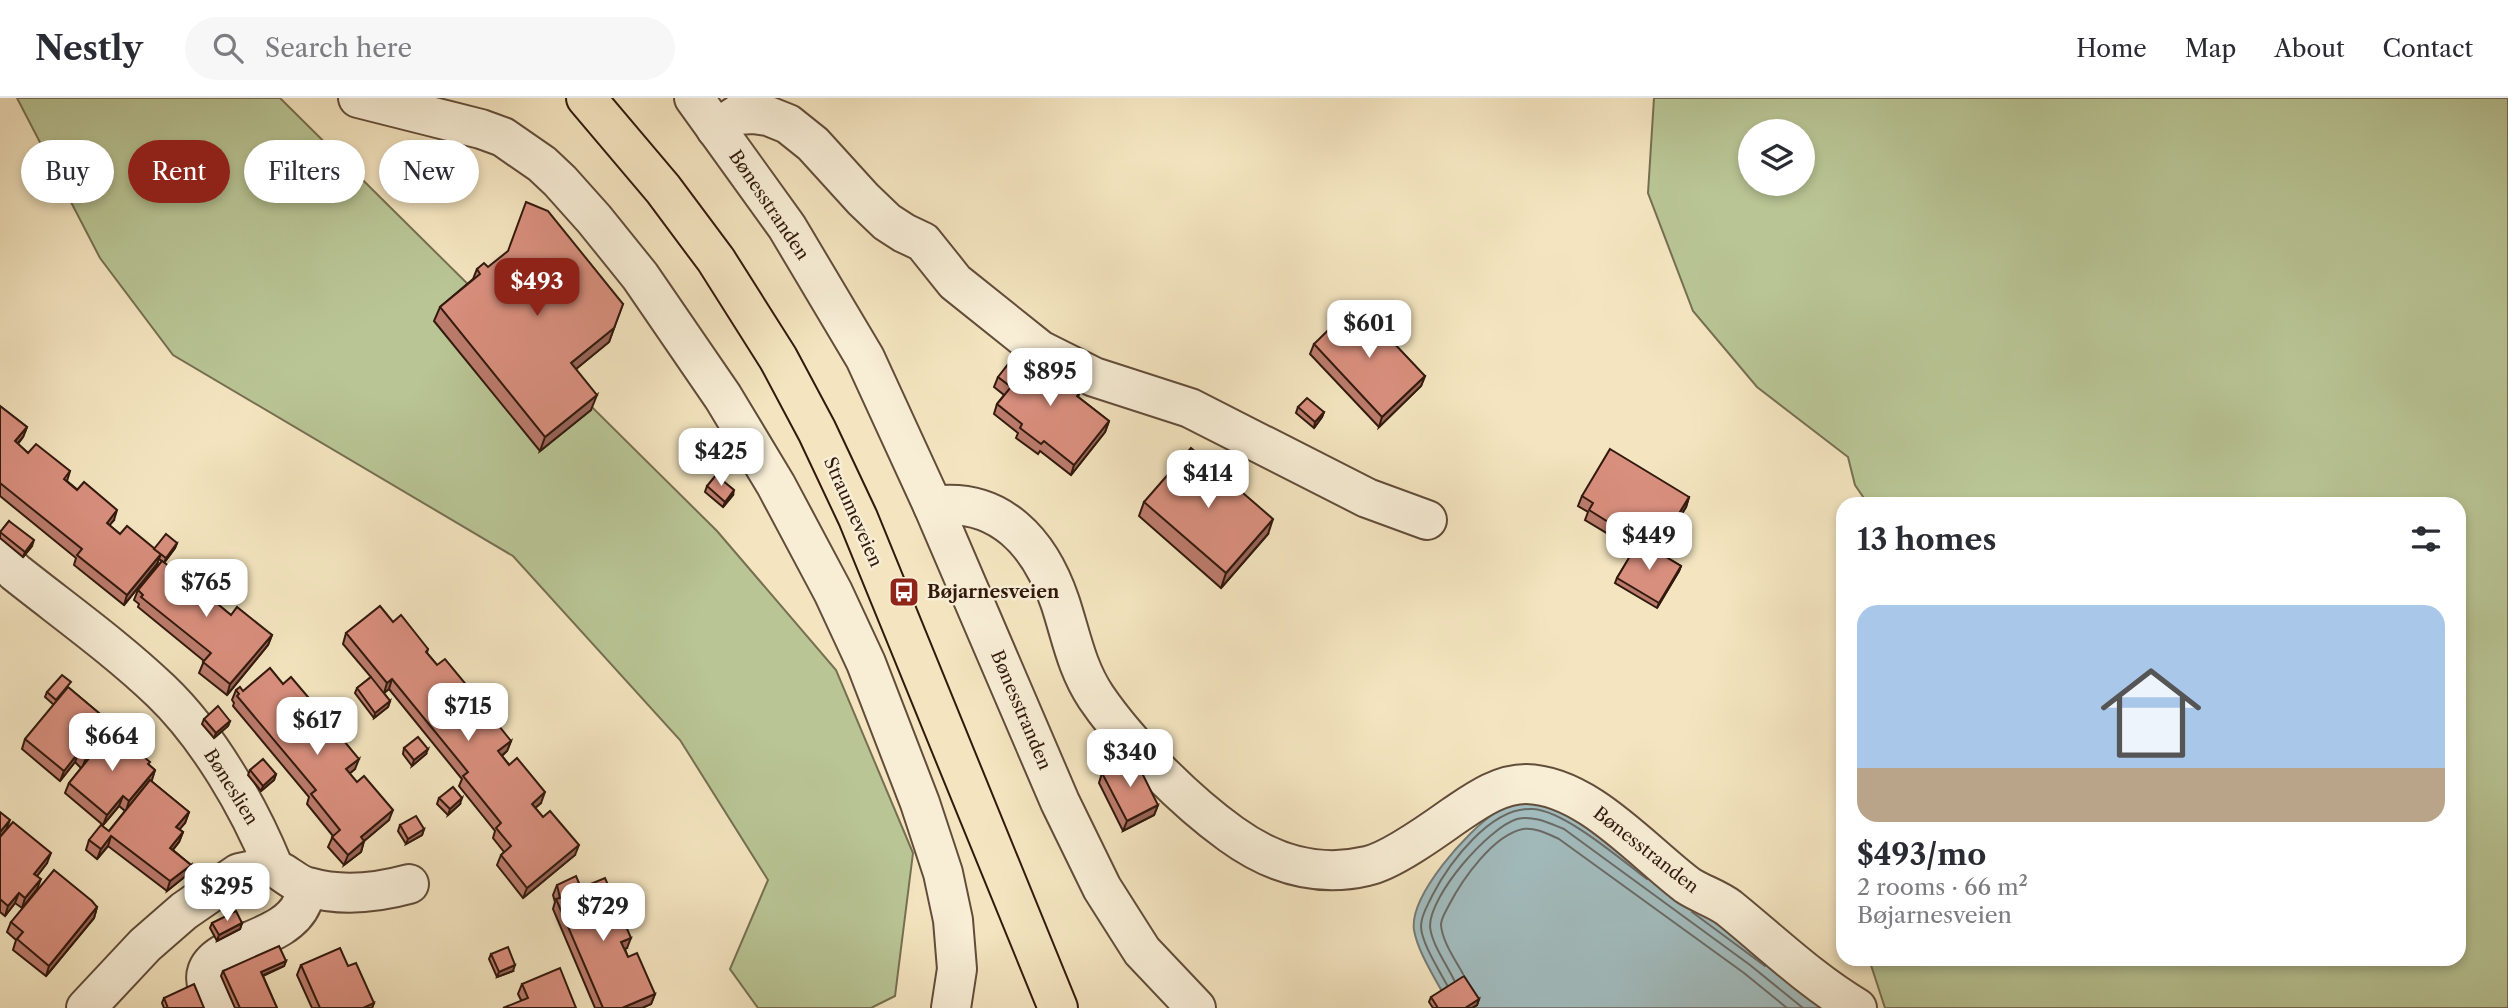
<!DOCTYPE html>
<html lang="en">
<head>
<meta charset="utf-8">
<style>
  :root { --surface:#fff; --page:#f7f7f7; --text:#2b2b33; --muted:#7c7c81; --line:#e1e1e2; --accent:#8f2418 }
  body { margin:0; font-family:"Libre Caslon Text",serif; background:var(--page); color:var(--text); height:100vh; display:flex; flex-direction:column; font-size:26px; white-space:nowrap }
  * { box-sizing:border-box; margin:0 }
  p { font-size:23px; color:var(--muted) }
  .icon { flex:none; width:38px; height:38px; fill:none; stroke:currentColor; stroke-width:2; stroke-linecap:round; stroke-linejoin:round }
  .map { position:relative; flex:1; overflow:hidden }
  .panel { position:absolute; left:1836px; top:399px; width:630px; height:469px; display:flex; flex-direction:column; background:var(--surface); border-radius:21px; box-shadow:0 4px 10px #0003 }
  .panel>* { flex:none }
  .banner { position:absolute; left:21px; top:42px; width:665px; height:63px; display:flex; gap:14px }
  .controls { position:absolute; left:1738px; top:21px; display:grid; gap:14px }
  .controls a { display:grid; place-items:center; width:77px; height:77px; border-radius:50%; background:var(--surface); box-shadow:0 4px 10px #0003; font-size:35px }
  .price { position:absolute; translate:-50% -60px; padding:0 16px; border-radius:14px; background:#fff; color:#222; font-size:23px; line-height:46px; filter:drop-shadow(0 2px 4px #0008) }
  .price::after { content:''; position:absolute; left:50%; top:42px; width:21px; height:16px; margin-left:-10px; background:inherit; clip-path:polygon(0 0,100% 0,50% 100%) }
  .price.on { background:var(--accent); color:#fff }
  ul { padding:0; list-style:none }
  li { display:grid; align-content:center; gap:14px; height:371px; padding:0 21px }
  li+li { border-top:2px solid var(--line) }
  li span { display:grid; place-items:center; height:217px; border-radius:21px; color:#555 }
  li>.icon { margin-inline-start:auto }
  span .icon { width:126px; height:126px; fill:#fffc; stroke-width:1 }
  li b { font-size:30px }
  h2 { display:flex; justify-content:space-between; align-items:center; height:84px; padding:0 21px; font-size:30px }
  .pill { padding:0 24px; border-radius:32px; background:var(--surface); box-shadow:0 4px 10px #0003; font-size:24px; line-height:63px }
  .pill.on { background:var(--accent); color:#fff }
  header { display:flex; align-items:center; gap:42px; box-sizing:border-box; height:98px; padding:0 35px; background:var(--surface); border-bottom:2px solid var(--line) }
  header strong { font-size:33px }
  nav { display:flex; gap:38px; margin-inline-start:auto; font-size:24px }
  .search { width:490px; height:63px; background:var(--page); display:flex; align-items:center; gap:18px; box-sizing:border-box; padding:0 24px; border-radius:38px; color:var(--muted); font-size:26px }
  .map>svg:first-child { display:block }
  .green { fill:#b9c595; stroke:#766f51; stroke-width:2; fill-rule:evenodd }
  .water { fill:#a2bcbe; stroke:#757b77; stroke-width:2 }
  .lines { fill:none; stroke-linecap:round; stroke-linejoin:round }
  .shore { stroke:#6a6a66; stroke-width:2 }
  .minor-casing { stroke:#624c3a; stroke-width:42 }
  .major-casing { stroke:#32190d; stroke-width:42 }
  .minor { stroke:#f8eed6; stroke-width:38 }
  .major { stroke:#f4e5c0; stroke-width:38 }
  .wall { fill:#bb7b6c; stroke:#32190d; stroke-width:2 }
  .shaded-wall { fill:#986458; stroke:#32190d; stroke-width:2 }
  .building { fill:#d98f7e; stroke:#32190d; stroke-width:2 }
  .labels { text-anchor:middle; stroke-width:5; stroke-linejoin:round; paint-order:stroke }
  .street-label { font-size:18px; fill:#32190d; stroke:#f8eed6 }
  .poi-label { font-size:18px; font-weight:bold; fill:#32190d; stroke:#f8eed6; text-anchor:start }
</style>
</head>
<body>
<header>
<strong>Nestly</strong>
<div class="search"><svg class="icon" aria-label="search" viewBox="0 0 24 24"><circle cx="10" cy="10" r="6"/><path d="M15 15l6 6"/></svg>Search here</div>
<nav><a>Home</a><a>Map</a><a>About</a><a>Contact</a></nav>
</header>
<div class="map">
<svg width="2508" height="910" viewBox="0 0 2508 910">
  <rect width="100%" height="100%" fill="#f4e5c0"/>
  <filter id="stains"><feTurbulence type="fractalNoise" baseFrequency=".00286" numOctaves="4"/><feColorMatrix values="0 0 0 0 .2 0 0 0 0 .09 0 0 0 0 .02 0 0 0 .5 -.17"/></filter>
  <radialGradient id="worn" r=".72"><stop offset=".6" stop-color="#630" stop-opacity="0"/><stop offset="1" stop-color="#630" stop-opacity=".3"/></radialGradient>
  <g class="green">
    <path d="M17,0H280L717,433L836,572L913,755L895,898L871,910H758L730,871L768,782L680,642L513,458L173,257L100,160Z"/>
    <path d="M1654,0H2508V910H1885L1869,861H2459V406H1868L1855,387L1848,359L1757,289L1693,213L1648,95ZM1750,33H1802V86H1750Z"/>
  </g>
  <path class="water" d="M1536,704L1571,717L1760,854L1829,910H1451C1440,888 1418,856 1414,832C1409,798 1468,732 1495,715C1508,707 1521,705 1536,704Z"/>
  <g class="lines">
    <g class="shore">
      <path d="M1692,814L1765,868"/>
      <path d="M1463,876C1456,863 1442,843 1441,827C1441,820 1446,813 1449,807C1462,782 1493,737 1523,731C1535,729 1548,736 1559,741L1744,875L1787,910"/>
      <path d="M1454,882C1447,867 1431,845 1430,828C1430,797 1488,730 1517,721C1533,717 1549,725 1564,731L1750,867L1803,910"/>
      <path d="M1447,887C1439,872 1421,844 1421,828C1421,817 1428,807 1432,798C1449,765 1491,708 1533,711C1565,713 1620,761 1647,781"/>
    </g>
    <g class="minor-casing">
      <g id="minor">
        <path d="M358,0L481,31L503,39L542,66L560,83L594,121L640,178L723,299L776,387L833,494L866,565L920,705L943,775L953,822L957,871L951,910"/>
        <path d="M694,0L787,129L865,260L933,408L1060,704L1102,790L1142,853L1196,910"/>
        <path d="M716,31L737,17L753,16L768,18L788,26L813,46L863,101L887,124L904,135L923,144L955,184L1040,252L1094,279L1190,310L1367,400L1427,422"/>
        <path d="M933,408C1000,399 1040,445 1060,504C1071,537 1076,569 1096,599C1128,646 1185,703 1231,736C1271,765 1317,780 1367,768C1391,763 1434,732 1455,717C1476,703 1499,686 1526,686C1586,687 1642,753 1687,787C1700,796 1716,800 1729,810C1771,844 1810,882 1857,910"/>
        <path d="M0,459L15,474C64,513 116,550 161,593C208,638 249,709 273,768"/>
        <path d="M283,775C291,780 299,787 308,789C342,799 376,795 409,786"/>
        <path d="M86,910L145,847L184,813L239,775L273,768"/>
        <path d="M218,910C213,900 203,886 207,874C216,844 286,843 302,805C304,800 304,794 305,789"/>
      </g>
    </g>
    <g class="major-casing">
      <path id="major" d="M586,0L663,91L716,162L778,260L817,333L858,420L1058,910"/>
    </g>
    <use href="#minor" class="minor"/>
    <use href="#major" class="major"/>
  </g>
  <g class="wall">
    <path d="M488,169L623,206L609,244L576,271L591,312L540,353L434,223L440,209L473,181L477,171Z"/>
    <path d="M1314,246L1425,278L1421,288L1379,329L1310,256Z"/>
    <path d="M998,279L1059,284L1081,292L1078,299L1109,323L1105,334L1071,377L1040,353L1038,356L1016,340L1018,335L994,316L997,306L1004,297L994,289Z"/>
    <path d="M0,308L27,329L23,339L18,346L28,355L70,373L67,383L114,422L109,427L120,436L154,451L177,445L175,450L164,465L231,517L272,537L268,547L227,597L199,575L204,563L138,509L139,506L134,502L138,492L162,463L159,461L157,466L124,507L74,467L76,460L0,398Z"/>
    <path d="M1298,309L1324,314L1322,319L1314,330L1296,315Z"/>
    <path d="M707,388L733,397L723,409L705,394Z"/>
    <path d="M1582,398L1689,399L1686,409L1658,454L1681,468L1679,473L1657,510L1615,485L1617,480L1639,444L1619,433L1615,440L1585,422L1588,414L1578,408Z"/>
    <path d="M1144,404L1268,436L1221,490L1139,418Z"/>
    <path d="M9,423L32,448L23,459L0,440V435Z"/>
    <path d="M393,524L428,551L427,555L437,567L473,595L468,606L475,615L511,643L507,653L502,658L541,705L535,710L575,757L523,800L497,767L501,757L504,754L493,740L495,733L459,688L462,681L389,591L384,595L390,603L388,609L374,620L355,595L357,590L371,579L343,546L346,535Z"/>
    <path d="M69,590L106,621L103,631L97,638L101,641L97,650L149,667L155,672L151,683L189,714L185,725L179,731L183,734L179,744L173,752L191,767L187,777L167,793L108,748L97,761L86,752L89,742L109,733L125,713L119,708L103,727L65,695L69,685L81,670L75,664L60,683L22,651L25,641L54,607L45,599L47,594Z"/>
    <path d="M236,592L243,593L316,624H315L355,671L349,676L389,722L364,743L361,754L344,767L328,749L333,738L307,706L309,699L233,608L234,605L232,602Z"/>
    <path d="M204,621L230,623L228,628L214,640L202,626Z"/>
    <path d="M404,650L426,656L412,668L403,656Z"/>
    <path d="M250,672L276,676L274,682L261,693L248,677Z"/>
    <path d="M1102,675L1158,707L1154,717L1123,733L1099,685Z"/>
    <path d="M439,700L460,706L448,717L437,706Z"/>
    <path d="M400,727L424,731L422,737L406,746L398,733Z"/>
    <path d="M0,739L47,765L37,778V791L22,810L15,805L5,818L0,814Z"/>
    <path d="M557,787L581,790L627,850L625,851L628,859L655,896L651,906L642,910H595L553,811L555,804L553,797Z"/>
    <path d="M97,809L94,820L46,878L13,852L16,842L7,834L11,824Z"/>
    <path d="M212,825H242L240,831L217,843L210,830Z"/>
    <path d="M491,856L513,873L497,879L489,861Z"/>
    <path d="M286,863L284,868L263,878L277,910H235L221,878L223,873Z"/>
    <path d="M301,867L348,868L374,905L372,910H312L297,877Z"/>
    <path d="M522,886L576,910L521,902L518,896Z"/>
    <path d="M1431,899L1479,901L1477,907L1472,910H1433L1429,904Z"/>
    <path d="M164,900L204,910H164L162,905Z"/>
  </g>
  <g class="shaded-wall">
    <path d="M614,230L609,244L565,280L571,265Z"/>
    <path d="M1425,278L1421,288L1379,329L1382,319Z"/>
    <path d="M597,297L591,312L540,353L545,339Z"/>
    <path d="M1324,314L1322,319L1314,330L1315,324Z"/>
    <path d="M1109,323L1105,334L1071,377L1074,367Z"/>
    <path d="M27,329L23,339L11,353L15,343Z"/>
    <path d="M734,392L733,397L723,409L725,404Z"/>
    <path d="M1689,399L1686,409L1658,455L1661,445Z"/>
    <path d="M117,412L114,422L103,435L107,425Z"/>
    <path d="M1273,421L1268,436L1221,490L1226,475Z"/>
    <path d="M34,442L32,448L23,459L25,454Z"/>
    <path d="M177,445L175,450L164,465L166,460Z"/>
    <path d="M161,456L157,466L124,507L127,497Z"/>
    <path d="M1681,468L1679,473L1657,510L1659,505Z"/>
    <path d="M272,537L268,547L227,597L230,586Z"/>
    <path d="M392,581L389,591L384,595L387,585Z"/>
    <path d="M473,595L469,605L461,612L465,602Z"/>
    <path d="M390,603L388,609L374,620L375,615Z"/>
    <path d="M320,613L316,624L308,630L311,620Z"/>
    <path d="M106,621L103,631L90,646L94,636Z"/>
    <path d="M230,623L228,628L214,640L216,635Z"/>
    <path d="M101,641L97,652L82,670L86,660Z"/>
    <path d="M511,643L507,653L495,663L498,653Z"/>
    <path d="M428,651L426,656L412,668L414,662Z"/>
    <path d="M79,654L75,664L60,683L64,673Z"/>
    <path d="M359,661L355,671L342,682L346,671Z"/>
    <path d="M155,672L152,682L126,713L129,703Z"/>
    <path d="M276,676L274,682L261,693L263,688Z"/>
    <path d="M545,694L541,705L528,716L532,706Z"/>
    <path d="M123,698L119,708L103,727L107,717Z"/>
    <path d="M462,700L460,706L448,717L450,711Z"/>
    <path d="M1158,707L1154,717L1123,733L1127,723Z"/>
    <path d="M393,712L389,722L357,749L361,739Z"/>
    <path d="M189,714L185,725L173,739L176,729Z"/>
    <path d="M10,722L6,732L0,739V734Z"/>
    <path d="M424,731L422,737L406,746L408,741Z"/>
    <path d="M183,734L179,744L166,760L170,750Z"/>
    <path d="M111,738L108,748L97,761L101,751Z"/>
    <path d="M364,743L361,754L344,767L348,757Z"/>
    <path d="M579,747L575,757L523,800L527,790Z"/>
    <path d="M51,755L47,765L31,786L34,776Z"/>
    <path d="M191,767L187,777L167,793L170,783Z"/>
    <path d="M41,781L37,791L22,810L25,800Z"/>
    <path d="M19,795L15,805L5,818L8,808Z"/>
    <path d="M97,809L94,820L46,878L49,868Z"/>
    <path d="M242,825L240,831L217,843L219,837Z"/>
    <path d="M631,840L627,850L618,854L621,844Z"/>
    <path d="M286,863L284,868L259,879L261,874Z"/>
    <path d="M515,867L513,873L497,879L499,874Z"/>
    <path d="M655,896L651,906L642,910H622Z"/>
    <path d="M1479,901L1477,907L1472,910H1465Z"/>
    <path d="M374,905L372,910H363Z"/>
  </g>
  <g class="building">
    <path d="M526,104L548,113L623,206L614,230L571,265L597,297L545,339L440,209L480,176L477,171L484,165L488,169L508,153Z"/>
    <path d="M1356,205L1425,278L1382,319L1314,246Z"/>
    <path d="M1019,252L1059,284L1063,278L1081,292L1077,298L1109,323L1074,367L1044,343L1041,346L1020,330L1022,326L997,306L1011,289L998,279Z"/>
    <path d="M1307,300L1324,314L1315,324L1298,309Z"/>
    <path d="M0,308L27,329L15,343L28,355L36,346L70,373L64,381L77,392L84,384L117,412L107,425L120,436L127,428L161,456L127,497L77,457L82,451L0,385Z"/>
    <path d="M1191,350L1273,421L1226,475L1144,404Z"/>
    <path d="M1610,351L1689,399L1661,445L1623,422L1618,430L1589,412L1593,405L1582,398Z"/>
    <path d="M716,377L734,392L725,404L707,388Z"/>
    <path d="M9,423L34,442L25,454L0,434Z"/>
    <path d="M166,436L177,445L166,460L154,451Z"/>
    <path d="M1639,443L1681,468L1659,505L1617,480Z"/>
    <path d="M162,463L184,479L190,471L225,499L219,507L231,517L237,509L272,537L230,586L203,564L211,555L141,499L143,497L138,492Z"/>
    <path d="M380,508L393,524L401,517L428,551L426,554L437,567L445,561L473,595L465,602L475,615L483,608L511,643L498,653L509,667L517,660L545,694L532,706L543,719L550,713L579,747L527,790L501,757L511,748L496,730L501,725L463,678L468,674L392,581L387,585L346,535Z"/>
    <path d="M270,570L283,586L291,579L320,613L311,620L322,633L330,626L359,661L346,671L357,684L364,678L393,712L361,739L364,743L348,757L332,739L340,732L311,696L316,692L237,598L239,596L236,592L240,589L243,593Z"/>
    <path d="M62,577L71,584L56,602L47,594Z"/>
    <path d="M371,579L390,603L375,615L357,590Z"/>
    <path d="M68,589L106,621L94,636L101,641L86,660L79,654L64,673L25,641Z"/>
    <path d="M218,608L230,623L216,635L204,621Z"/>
    <path d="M112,632L150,664L148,666L155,672L129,703L123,698L107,717L69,685Z"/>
    <path d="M418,639L428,651L414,662L404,650Z"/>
    <path d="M1134,659L1158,707L1127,723L1102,675Z"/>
    <path d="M263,661L276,676L263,688L250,672Z"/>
    <path d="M150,682L189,714L176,729L183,734L170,750L191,767L170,783L111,738L101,751L89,742L101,727L109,733Z"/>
    <path d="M453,689L462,700L450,711L439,700Z"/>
    <path d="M0,714L10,722L0,734Z"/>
    <path d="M416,718L424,731L408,741L400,727Z"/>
    <path d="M13,724L51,755L34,776L41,781L25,800L19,795L8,808L0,801V739Z"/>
    <path d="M54,772L92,803L97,809L49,868L17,841L23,834L11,824Z"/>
    <path d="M576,778L581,790L605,780L631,840L621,844L628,859L637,855L655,896L622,910H603L556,801L560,800L557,787Z"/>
    <path d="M236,813L242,825L219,837L212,825Z"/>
    <path d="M279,848L286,863L261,874L277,910H240L223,873Z"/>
    <path d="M508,849L515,867L499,874L491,856Z"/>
    <path d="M340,850L348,868L356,865L374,905L363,910H320L301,867Z"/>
    <path d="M560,870L576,910H503L528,900L522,886Z"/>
    <path d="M1464,878L1479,901L1465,910H1438L1431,899Z"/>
    <path d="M194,886L204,910H168L164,900Z"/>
  </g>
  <defs>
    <g id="bus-square" transform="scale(1.575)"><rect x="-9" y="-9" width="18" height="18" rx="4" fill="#8f2418" stroke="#f8eed6"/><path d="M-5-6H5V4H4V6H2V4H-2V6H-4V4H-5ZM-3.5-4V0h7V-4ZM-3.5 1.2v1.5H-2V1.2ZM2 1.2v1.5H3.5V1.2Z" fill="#fff"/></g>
  </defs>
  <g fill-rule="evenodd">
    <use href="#bus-square" x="904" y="494"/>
  </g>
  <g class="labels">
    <g class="street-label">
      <text transform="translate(769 107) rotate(56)" y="6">Bønesstranden</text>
      <text transform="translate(853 414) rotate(66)" y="6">Straumeveien</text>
      <text transform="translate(1021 612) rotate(67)" y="6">Bønesstranden</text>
      <text transform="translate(231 689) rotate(58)" y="6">Bøneslien</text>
      <text transform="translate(1646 752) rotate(38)" y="6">Bønesstranden</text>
    </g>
    <g class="poi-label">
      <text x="927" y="500">Bøjarnesveien</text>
    </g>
  </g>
  <rect width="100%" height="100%" filter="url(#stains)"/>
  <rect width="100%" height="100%" fill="url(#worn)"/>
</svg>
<div class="controls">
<a><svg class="icon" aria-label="layers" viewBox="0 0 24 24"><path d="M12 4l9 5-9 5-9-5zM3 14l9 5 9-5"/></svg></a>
</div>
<b class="price on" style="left:537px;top:220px">$493</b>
<b class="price" style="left:1369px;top:262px">$601</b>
<b class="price" style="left:1050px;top:310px">$895</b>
<b class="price" style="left:721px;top:390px">$425</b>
<b class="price" style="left:1208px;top:412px">$414</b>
<b class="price" style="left:1649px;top:474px">$449</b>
<b class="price" style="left:206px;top:521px">$765</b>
<b class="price" style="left:468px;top:645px">$715</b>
<b class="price" style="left:317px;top:659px">$617</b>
<b class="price" style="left:112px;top:675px">$664</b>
<b class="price" style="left:1130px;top:691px">$340</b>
<b class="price" style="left:227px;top:825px">$295</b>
<b class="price" style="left:603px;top:845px">$729</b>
<div class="banner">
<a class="pill">Buy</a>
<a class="pill on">Rent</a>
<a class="pill">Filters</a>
<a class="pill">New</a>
</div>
<section class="panel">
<h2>13 homes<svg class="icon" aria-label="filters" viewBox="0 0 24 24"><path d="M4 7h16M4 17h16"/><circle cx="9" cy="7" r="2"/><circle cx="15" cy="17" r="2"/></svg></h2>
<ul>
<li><span style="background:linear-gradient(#a9c7e8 75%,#b9a48a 0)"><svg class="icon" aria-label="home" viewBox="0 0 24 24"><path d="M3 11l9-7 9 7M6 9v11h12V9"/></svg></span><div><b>$493/mo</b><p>2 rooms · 66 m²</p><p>Bøjarnesveien</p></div></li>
</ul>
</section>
</div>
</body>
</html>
